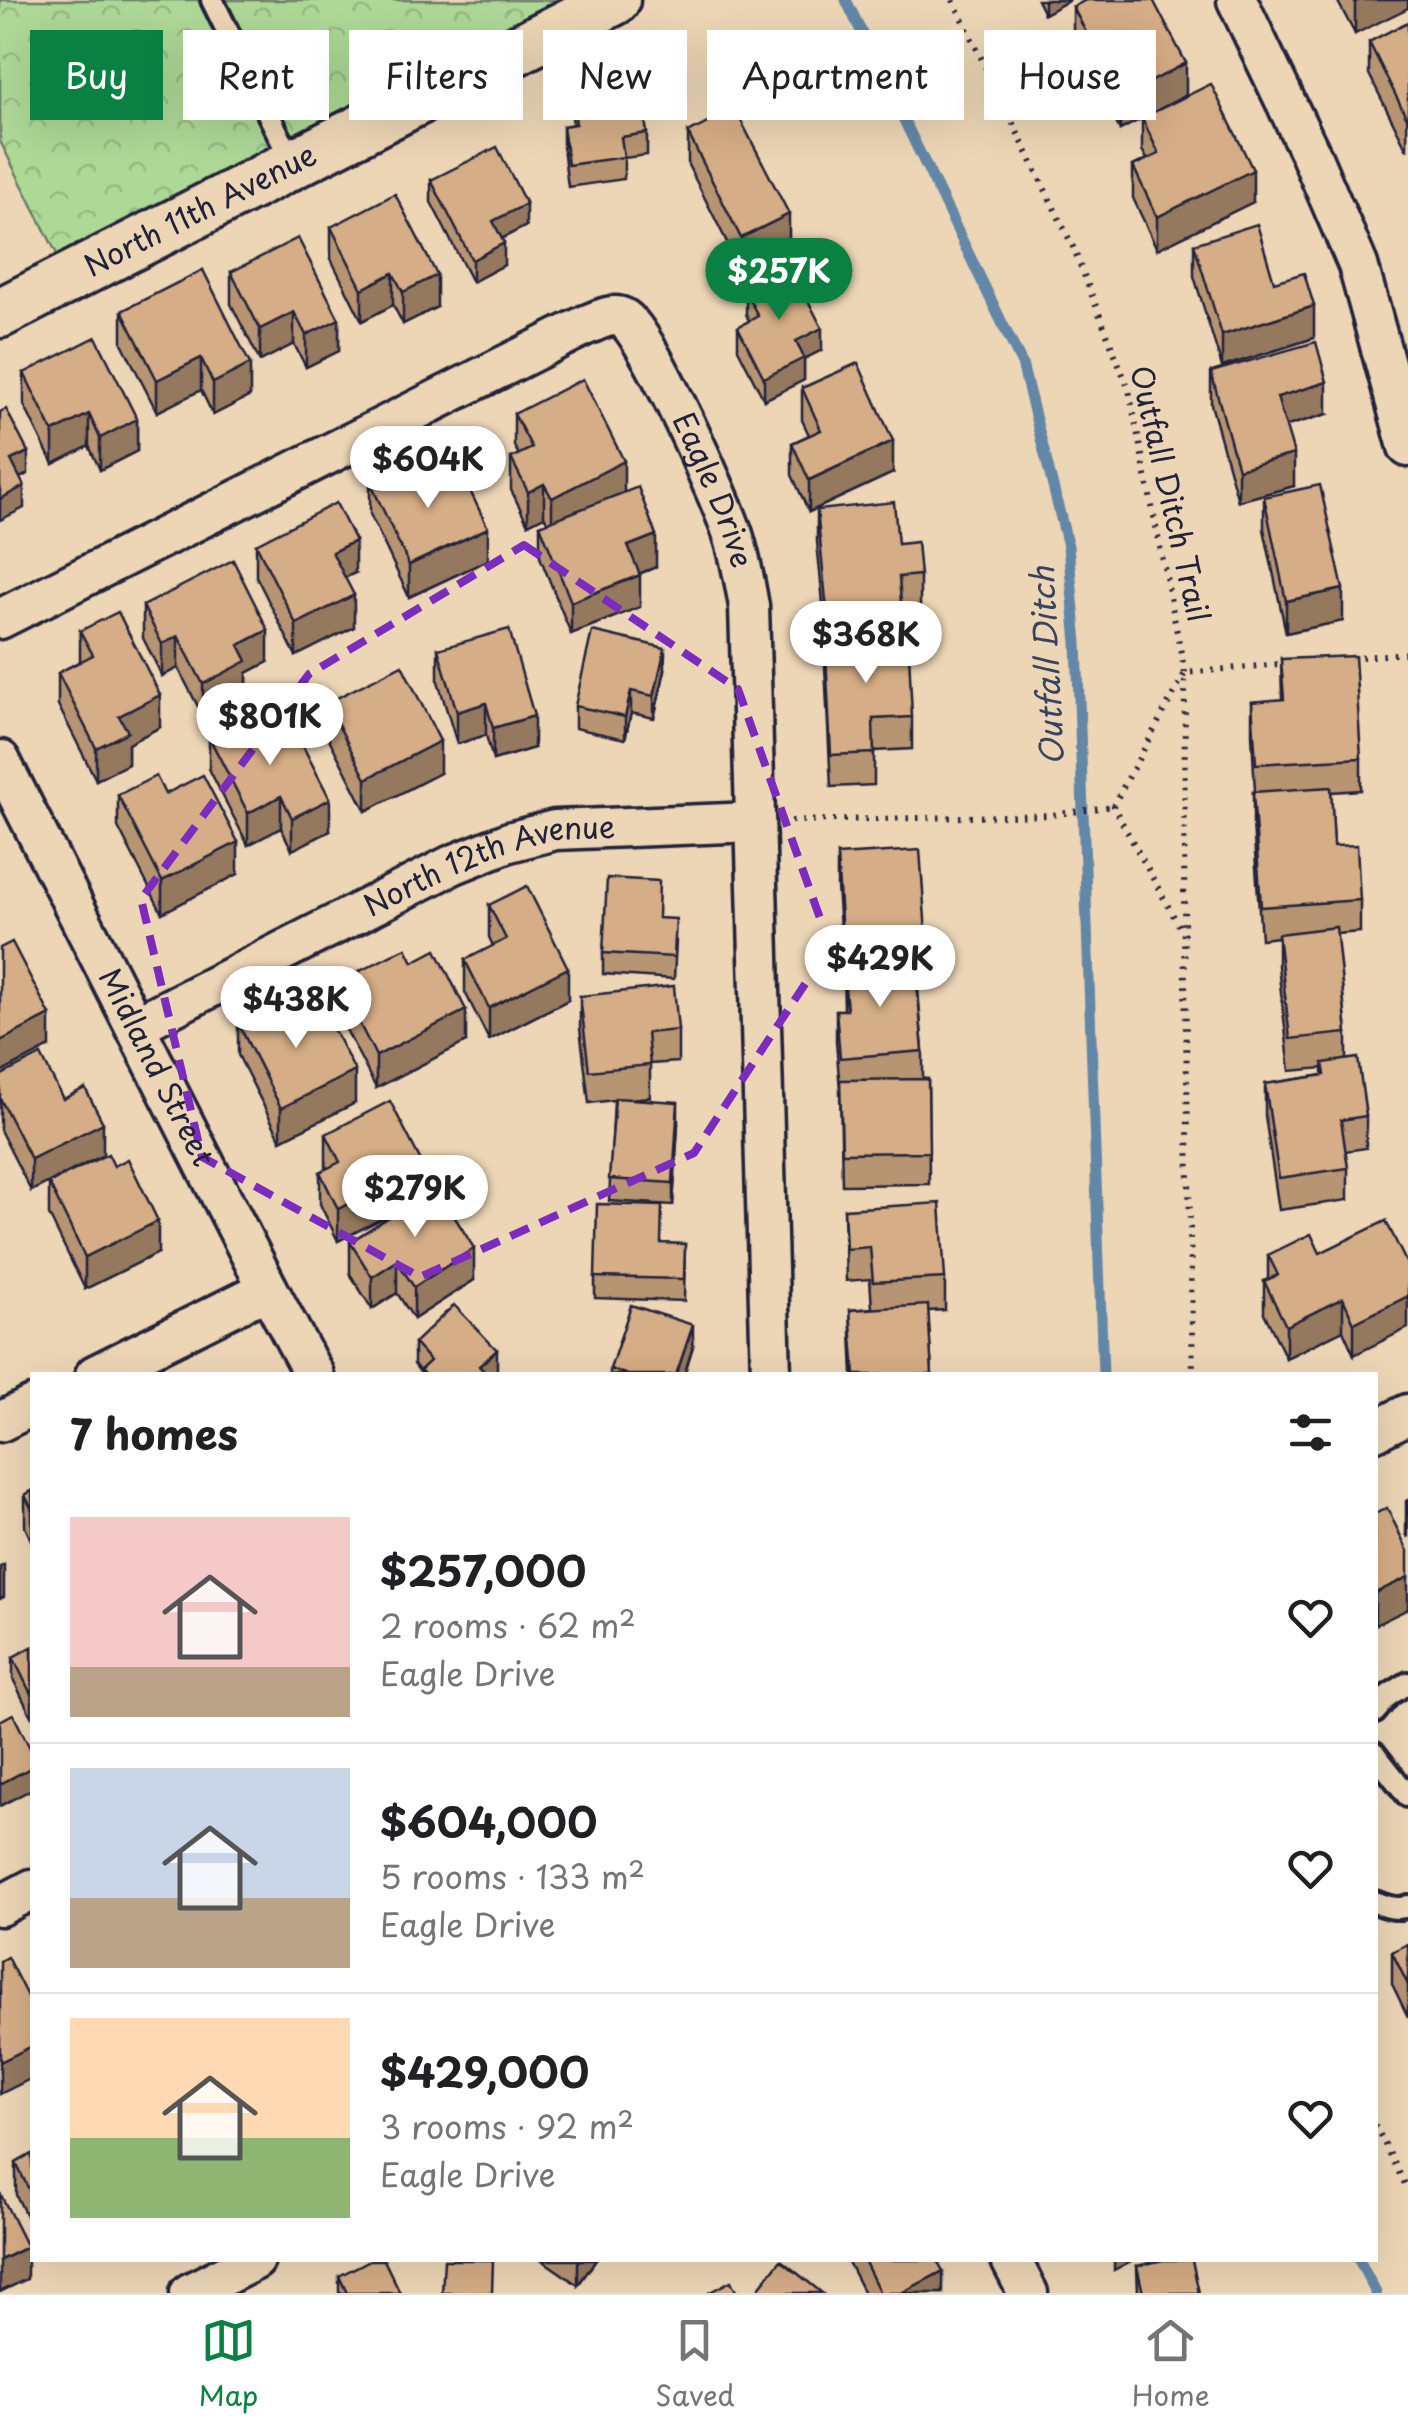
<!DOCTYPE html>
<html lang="en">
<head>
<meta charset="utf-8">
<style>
  :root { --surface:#fff; --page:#f2f2f2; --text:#202124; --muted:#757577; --line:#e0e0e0; --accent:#0b8043 }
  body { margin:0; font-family:"Playpen Sans",sans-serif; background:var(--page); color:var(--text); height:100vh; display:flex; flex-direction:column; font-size:38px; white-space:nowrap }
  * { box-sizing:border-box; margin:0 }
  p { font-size:32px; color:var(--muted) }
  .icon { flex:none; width:55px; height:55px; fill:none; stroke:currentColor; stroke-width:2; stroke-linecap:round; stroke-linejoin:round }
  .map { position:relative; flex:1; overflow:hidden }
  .sheet { position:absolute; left:30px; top:1372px; width:1348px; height:890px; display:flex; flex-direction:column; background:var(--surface); border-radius:0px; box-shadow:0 10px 40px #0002 }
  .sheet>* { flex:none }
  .banner { position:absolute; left:30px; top:30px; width:1350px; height:90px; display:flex; gap:20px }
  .price { position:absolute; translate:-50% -85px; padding:0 22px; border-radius:35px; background:#fff; color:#222; font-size:32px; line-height:65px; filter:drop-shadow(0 2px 5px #0008) }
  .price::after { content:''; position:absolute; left:50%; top:60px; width:30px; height:22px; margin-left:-15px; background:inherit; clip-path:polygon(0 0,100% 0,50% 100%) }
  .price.active { background:var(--accent); color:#fff }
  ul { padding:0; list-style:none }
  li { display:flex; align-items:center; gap:30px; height:250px; padding:0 40px }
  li+li { border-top:2px solid var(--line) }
  li span { display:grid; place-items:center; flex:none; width:280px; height:200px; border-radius:0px; color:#555 }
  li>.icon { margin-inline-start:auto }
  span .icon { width:120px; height:120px; fill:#fffc; stroke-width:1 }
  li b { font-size:42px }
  h2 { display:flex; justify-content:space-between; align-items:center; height:120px; padding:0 40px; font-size:42px }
  .chip { padding:0 35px; border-radius:0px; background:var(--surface); box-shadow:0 10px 40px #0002; font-size:35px; line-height:90px }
  .chip.active { background:var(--accent); color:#fff }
  .dock { display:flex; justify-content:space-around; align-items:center; height:140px; border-top:2px solid var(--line); background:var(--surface); font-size:28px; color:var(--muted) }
  .dock a { display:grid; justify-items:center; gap:5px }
  .dock .active { color:var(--accent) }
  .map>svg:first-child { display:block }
  .park { fill:url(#park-crowns); stroke:#687d68; stroke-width:2.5 }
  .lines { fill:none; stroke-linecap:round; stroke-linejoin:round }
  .stream { stroke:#6387a7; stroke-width:11 }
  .service-casing { stroke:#22223b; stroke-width:28 }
  .minor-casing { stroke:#22223b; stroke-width:45 }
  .tertiary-casing { stroke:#22223b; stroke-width:55 }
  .path { stroke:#22223b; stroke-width:6; stroke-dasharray:2.5 8; stroke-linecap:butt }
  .service { stroke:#edd6b6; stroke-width:20 }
  .minor { stroke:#edd6b6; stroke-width:38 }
  .tertiary { stroke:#edd6b6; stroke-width:48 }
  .wall { fill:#b79573; stroke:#22223b; stroke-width:2.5 }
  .shaded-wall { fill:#95795e; stroke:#22223b; stroke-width:2.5 }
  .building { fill:#d5ad86; stroke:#22223b; stroke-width:2.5 }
  .marked { fill:none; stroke:#7b2cbf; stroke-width:8; stroke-dasharray:20 12; stroke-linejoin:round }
  .labels { text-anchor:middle; stroke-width:8; stroke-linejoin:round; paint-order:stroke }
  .street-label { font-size:30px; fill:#22223b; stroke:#edd6b6 }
  .water-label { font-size:32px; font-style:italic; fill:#38445f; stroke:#edd6b6 }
</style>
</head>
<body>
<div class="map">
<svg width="1408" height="2293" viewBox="0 0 1408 2293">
  <defs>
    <pattern id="park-crowns" width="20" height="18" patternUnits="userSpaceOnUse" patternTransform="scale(2.5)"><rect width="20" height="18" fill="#add896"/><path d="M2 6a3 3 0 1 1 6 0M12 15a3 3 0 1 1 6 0" fill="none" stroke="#95b982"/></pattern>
  </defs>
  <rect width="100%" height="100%" fill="#edd6b6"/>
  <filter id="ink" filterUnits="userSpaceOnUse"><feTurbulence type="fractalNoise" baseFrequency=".01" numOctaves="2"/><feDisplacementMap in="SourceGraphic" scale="20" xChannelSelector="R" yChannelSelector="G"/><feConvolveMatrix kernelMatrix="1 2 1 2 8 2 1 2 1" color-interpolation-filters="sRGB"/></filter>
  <g filter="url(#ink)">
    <path class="park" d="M0,0H615L69,278L0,141Z"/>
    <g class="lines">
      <g class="stream">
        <path d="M846,0L1022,364L1068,546L1077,643L1103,1375"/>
        <path d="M1359,2260L1376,2293"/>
      </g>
      <g class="service-casing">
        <g id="service">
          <path d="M212,0L293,164"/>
          <path d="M1375,1712L1389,1695L1408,1683"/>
          <path d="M1375,1754L1408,1796"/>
          <path d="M1375,1902C1385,1906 1397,1911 1408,1906"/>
        </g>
      </g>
      <g class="minor-casing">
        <g id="minor">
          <path d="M1237,0L1310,153L1358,265L1408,447"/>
          <path id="s1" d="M0,619L586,325C597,321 612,312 623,318C645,328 725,507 734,538C741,560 745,583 749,606L771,1375"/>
          <path id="s2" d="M0,760L268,1289L314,1375"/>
          <path id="s3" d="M135,1026L452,865L509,842L555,830L754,822"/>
          <path d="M95,1375L268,1289"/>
          <path d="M0,1422L32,1406"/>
          <path d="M1375,1431L1408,1414"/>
          <path d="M0,1906L32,1889"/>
          <path d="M1011,2260L1028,2293"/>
          <path d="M190,2293L255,2260"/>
        </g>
      </g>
      <g class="tertiary-casing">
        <g id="tertiary">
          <path id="s4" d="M0,313L615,0"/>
        </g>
      </g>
      <g class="path">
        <path d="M953,0L1073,247L1129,390L1185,673L1184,936L1193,1375"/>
        <path d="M1351,658L1408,653"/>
        <path d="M791,821L1052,815L1113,806"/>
        <path d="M1184,935L1113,806L1185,673L1289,663"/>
        <path d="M1375,2125L1408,2190"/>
      </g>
      <use href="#service" class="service"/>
      <use href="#minor" class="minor"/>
      <use href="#tertiary" class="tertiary"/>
    </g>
    <g class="wall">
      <path d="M1037,0H1070L1044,14Z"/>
      <path d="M1337,0H1408L1355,34Z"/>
      <path d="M1073,7L1186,95L1120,130L1073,39Z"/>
      <path d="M1408,22L1407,150L1369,74V42Z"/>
      <path d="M571,88L647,133V155L624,158V179L568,187L563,147V126L573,124L571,110Z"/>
      <path d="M1142,118L1253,202L1157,249L1133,198V166L1147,159L1142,150Z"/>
      <path d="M688,133L789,246L741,270L688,165Z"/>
      <path d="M431,180L526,226L501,239L504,265L472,282L431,202Z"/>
      <path d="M331,227L437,307L403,324L393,305L362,321L331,259Z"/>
      <path d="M1194,244L1274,282L1314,338L1222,367L1194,276Z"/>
      <path d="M203,270L250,396L213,415L201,390L157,412L122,343V311Z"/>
      <path d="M231,272L339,319V351L306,367L294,344L260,361L231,304Z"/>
      <path d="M746,293L822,350L804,359V380L764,400L738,349V327L749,321L746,314Z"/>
      <path d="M1211,372L1327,414L1286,426L1294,486L1238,501L1211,404Z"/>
      <path d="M24,373L137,419V451L100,470L89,446L53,464L24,405Z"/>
      <path d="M802,388L893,473L809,512L792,475V443L809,435L802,420Z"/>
      <path d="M514,414L624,492L656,567L639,574L640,607L571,634L540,557V525L548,522L544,516L528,524L511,490V458L519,455L514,446Z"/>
      <path d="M370,482L414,487L488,560L409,597L370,514Z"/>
      <path d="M1264,497L1343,621L1286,633L1264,529Z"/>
      <path d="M817,510L898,544L920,575V607L901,608V631L912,717V749L874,751V785L831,787L825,666L826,634L817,542Z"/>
      <path d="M256,544L355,573L345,577L354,627L296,656L256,576Z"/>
      <path d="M143,606L268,662L247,673V693L203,716L178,668L162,676L143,638Z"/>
      <path d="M80,631L160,727L128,744V764L96,780L58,705V673L80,661Z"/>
      <path d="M438,649L534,748L493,760L486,735L457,744L438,681Z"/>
      <path d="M1281,659L1361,758V790L1331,792L1334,846L1360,900V932L1336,934L1347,1033V1059L1366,1116V1148L1345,1151L1348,1168V1200L1279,1210L1265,1116V1084L1323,1075V1068L1290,1071L1278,966V937L1261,939L1253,824V792H1255L1252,734V702L1282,700Z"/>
      <path d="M665,670L654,718L631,713L625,739L575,728V706Z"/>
      <path d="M327,703L440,773L366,811L327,735Z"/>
      <path d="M209,737L246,739L330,831L292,850L281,828L248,845L209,769Z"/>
      <path d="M165,794L238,874L162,913L118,827V795Z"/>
      <path d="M837,855L926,933V965H916L923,1051V1079H928L929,1184L842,1185L840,1089L836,1042V1010H844L843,970L837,887Z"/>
      <path d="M489,905L568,1000L489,1040L465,992V960L493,946L489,937Z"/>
      <path d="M659,918L676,941L674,979L603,974V953Z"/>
      <path d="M413,962L466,1042L376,1088L338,1014V982Z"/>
      <path d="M580,996L678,1030V1062L650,1064V1097L627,1099L678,1124L673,1205L609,1201L614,1100L589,1103L580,1028Z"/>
      <path d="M285,1019L355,1103L281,1140L238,1055V1023Z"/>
      <path d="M0,1076L63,1099L103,1155L31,1191L0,1130Z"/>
      <path d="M326,1134L423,1195L474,1280L414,1319L397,1293L372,1309L350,1274V1242L410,1204L338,1241L320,1204V1172L327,1169L326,1166Z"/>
      <path d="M49,1183L158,1253L85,1289L49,1215Z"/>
      <path d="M844,1209L945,1278V1310L928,1311L932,1375H853L850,1310L872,1308L870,1279L846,1281Z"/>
      <path d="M1386,1221L1354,1355L1343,1330L1286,1358L1264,1313V1281L1268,1279V1255L1320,1253Z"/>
      <path d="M662,1244H685L684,1301L595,1298V1277Z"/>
      <path d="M414,1343L497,1372L493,1375H420V1372L414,1364Z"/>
      <path d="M693,1346L684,1375H610V1369Z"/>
      <path d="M32,1491V1542L25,1527V1495Z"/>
      <path d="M1408,1500V1538L1406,1533V1501Z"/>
      <path d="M32,1647V1718L13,1679V1657Z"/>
      <path d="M1408,1944V2017L1392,1984V1952Z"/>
      <path d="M32,2154V2228L16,2195V2163Z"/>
      <path d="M542,2260H596L578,2285Z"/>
      <path d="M847,2260H937L943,2293H864Z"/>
      <path d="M1137,2266L1199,2293H1138Z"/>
      <path d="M339,2276L400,2293H339Z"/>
    </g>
    <g class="shaded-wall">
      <path d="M1044,0H1070L1044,14Z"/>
      <path d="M1360,0H1408V8L1355,34V2Z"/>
      <path d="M1186,63V95L1120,130V98Z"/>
      <path d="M1253,170V202L1157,249V217Z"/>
      <path d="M526,204V226L493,243V221Z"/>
      <path d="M789,214V246L741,270V238Z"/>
      <path d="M504,243V265L472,282V260Z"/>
      <path d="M393,273V305L362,321V289Z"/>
      <path d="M437,275V307L403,324V292Z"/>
      <path d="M1314,306V338L1222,367V335Z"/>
      <path d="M294,312V344L260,361V329Z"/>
      <path d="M339,319V351L306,367V335Z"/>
      <path d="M822,328V350L804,359V380L764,400V378L796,341Z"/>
      <path d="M201,358V390L157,412V380Z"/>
      <path d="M250,364V396L213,415V383Z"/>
      <path d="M1327,382V414L1277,429V397Z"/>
      <path d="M89,414V446L53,464V432Z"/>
      <path d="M137,419V451L100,470V438Z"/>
      <path d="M893,441V473L809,512V480Z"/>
      <path d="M28,452V474L11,482V460Z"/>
      <path d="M1294,454V486L1238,501V469Z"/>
      <path d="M624,461V493L552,530V498Z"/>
      <path d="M544,484V516L528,524V492Z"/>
      <path d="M24,486V508L0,520V499Z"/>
      <path d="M488,528V560L409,597V565Z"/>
      <path d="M656,535V567L628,578V546Z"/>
      <path d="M355,541V573L332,584V552Z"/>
      <path d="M640,575V607L571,634V602Z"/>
      <path d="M1343,589V621L1286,633V601Z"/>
      <path d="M354,595V627L296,656V624Z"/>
      <path d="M268,630V662L247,673V693L203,716V684L239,645Z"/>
      <path d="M178,636V668L162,676V644Z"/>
      <path d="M665,648V670L654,718V696Z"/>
      <path d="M631,691V713L625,739V717Z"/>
      <path d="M160,695V727L128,744V764L96,780V748L119,716Z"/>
      <path d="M486,703V735L457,744V712Z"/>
      <path d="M534,716V748L493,760V728Z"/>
      <path d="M440,741V773L366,811V779Z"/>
      <path d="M281,796V828L248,845V813Z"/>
      <path d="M330,799V831L292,850V818Z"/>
      <path d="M238,842V874L162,913V881Z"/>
      <path d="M568,968V1000L489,1040V1008Z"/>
      <path d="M466,1010V1042L376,1088V1056Z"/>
      <path d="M50,1015V1047L0,1073V1041Z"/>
      <path d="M355,1071V1103L281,1140V1108Z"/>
      <path d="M678,1102V1124L673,1205V1183Z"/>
      <path d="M103,1123V1155L31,1191V1159Z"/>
      <path d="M423,1165V1197L338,1241V1209Z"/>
      <path d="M158,1221V1253L85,1289V1257Z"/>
      <path d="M474,1248V1280L414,1319V1287Z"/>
      <path d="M397,1261V1293L372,1309V1277Z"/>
      <path d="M1408,1296V1328L1354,1355V1323Z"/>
      <path d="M1343,1298V1330L1286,1358V1326Z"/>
      <path d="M693,1325V1346L684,1375H676Z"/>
      <path d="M497,1350V1372L493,1375H479V1366Z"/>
      <path d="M4,1565V1597L0,1599V1567Z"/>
      <path d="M1408,1577V1609L1375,1625V1593Z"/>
      <path d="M32,1767V1789L0,1806V1784Z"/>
      <path d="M32,2046V2078L0,2094V2062Z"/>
      <path d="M27,2247V2279L0,2292V2260Z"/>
      <path d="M580,2260H596L578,2285V2263Z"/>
      <path d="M1114,2260H1133L1114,2270Z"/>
      <path d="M943,2271V2293H901Z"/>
    </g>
    <g class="building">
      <path d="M1086,0H1153L1186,63L1120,98L1073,7Z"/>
      <path d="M1408,22V118H1407L1369,42Z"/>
      <path d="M639,78L647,133L621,137L624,157L568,165L563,126L576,124L571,88Z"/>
      <path d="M1211,84L1253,170L1157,217L1133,166L1159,154L1142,118Z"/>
      <path d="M735,109L789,214L741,238L688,133Z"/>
      <path d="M497,147L526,204L493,221L504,243L472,260L431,180Z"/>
      <path d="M395,194L437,275L403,292L393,273L362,289L331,227Z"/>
      <path d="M1257,224L1274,282L1304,273L1314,306L1222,335L1194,244Z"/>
      <path d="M298,238L339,319L306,335L294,312L260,329L231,272Z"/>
      <path d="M792,269L822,328L796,341L804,358L764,378L738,327L758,316L746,293Z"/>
      <path d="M203,270L250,364L213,383L201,358L157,380L122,311Z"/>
      <path d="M96,337L137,419L100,438L89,414L53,432L24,373Z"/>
      <path d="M1316,342L1327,382L1277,397L1294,454L1238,469L1211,372Z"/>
      <path d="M858,363L893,441L809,480L792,443L821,430L802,388Z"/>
      <path d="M583,379L624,461L552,498L544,484L528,492L511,458L532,448L514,414Z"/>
      <path d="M6,409L28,452L11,460L24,486L0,499V412Z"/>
      <path d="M404,465L414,487L458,466L488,528L409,565L370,482Z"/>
      <path d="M1320,485L1343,589L1286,601L1264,497Z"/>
      <path d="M638,487L656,535L628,546L640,575L571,602L540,525Z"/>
      <path d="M894,502L898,544L917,542L920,575L899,577L901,603L827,611L817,510Z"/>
      <path d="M336,503L355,541L332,552L354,595L296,624L256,544Z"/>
      <path d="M233,560L268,630L239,645L247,661L203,684L178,636L162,644L143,606Z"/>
      <path d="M118,612L160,695L119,716L128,732L96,748L58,673L93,655L80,631Z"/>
      <path d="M509,629L534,716L493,728L486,703L457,712L438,649Z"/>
      <path d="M592,631L665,648L654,696L631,691L625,717L575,706Z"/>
      <path d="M908,631L912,717L873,719L874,753L831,755L825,634Z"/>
      <path d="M1355,656L1361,758L1256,764L1252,702L1284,699L1281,659Z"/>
      <path d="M402,665L440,741L366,779L327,703Z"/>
      <path d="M288,717L330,799L292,818L281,796L248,813L209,737L238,722L246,739Z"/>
      <path d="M203,775L238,842L162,881L118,795L156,776L165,794Z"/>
      <path d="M1331,787L1334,846L1357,845L1360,900L1261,907L1253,792Z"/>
      <path d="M920,850L926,933L842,938L837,855Z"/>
      <path d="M607,878L659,881L658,918L676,919L674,957L603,953Z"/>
      <path d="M527,886L568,968L489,1008L465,960L506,939L489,905Z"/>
      <path d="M1336,927L1347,1033L1290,1039L1278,934Z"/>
      <path d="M12,942L50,1015L0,1041V948Z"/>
      <path d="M406,948L413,962L436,950L466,1010L376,1056L338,982Z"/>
      <path d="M915,960L923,1051L840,1058L836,1010H847L843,966Z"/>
      <path d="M674,986L678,1030L647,1033L650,1065L589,1071L580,996Z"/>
      <path d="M319,1001L355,1071L281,1108L238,1023L277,1004L285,1019Z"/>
      <path d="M41,1055L63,1099L85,1088L103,1123L31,1159L0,1098V1076Z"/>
      <path d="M1358,1058L1366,1116L1341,1120L1348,1168L1279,1178L1265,1084L1325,1075L1323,1063Z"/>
      <path d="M928,1079L929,1152L842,1153L840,1080Z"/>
      <path d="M615,1098L678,1102L673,1183L609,1179Z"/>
      <path d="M390,1101L423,1165L338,1209L320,1172L340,1162L326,1134Z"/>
      <path d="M108,1154L114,1166L128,1159L158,1221L85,1257L49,1183Z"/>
      <path d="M436,1187L474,1248L414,1287L397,1261L372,1277L350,1242Z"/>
      <path d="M940,1203L945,1278L873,1282L870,1247L846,1249L844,1209Z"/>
      <path d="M597,1204L662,1206L661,1243L685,1244L684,1279L595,1277Z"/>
      <path d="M1386,1221L1408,1266V1296L1354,1323L1343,1298L1286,1326L1264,1281L1278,1275L1268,1255L1311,1234L1320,1253Z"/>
      <path d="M454,1305L497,1350L479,1366L488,1375H425L420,1370L430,1361L414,1343Z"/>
      <path d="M631,1305L693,1325L676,1375H628L610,1369Z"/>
      <path d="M928,1305L932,1375H855L850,1310Z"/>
      <path d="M32,1491V1510L25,1495Z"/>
      <path d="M1387,1508L1408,1551V1577L1375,1593V1514Z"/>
      <path d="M32,1647V1696L13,1657Z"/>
      <path d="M13,1714L32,1752V1767L0,1784V1721Z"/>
      <path d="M1408,1944V1985L1392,1952Z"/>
      <path d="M7,1957L32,2006V2046L0,2062V1961Z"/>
      <path d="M32,2154V2196L16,2163Z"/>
      <path d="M0,2193L27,2247L0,2260Z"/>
      <path d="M370,2260H384L400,2293H347L339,2276Z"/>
      <path d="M444,2260H493L492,2293H442Z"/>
      <path d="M781,2260L822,2293H755Z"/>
      <path d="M864,2260H937L943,2271L901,2293H880Z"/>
      <path d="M1163,2260H1192L1199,2293H1143L1137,2266Z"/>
      <path d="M731,2281L737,2293H708Z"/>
    </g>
  </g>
  <path class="marked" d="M524,545L738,689L830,946L694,1153L420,1277L202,1157L141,899L309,674Z"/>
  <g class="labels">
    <g class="street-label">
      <text dy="10" stroke="none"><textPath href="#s4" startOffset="225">North 11th Avenue</textPath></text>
      <text dy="10" stroke="none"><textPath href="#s1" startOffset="890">Eagle Drive</textPath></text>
      <text transform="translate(1169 494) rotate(77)" y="10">Outfall Ditch Trail</text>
      <text dy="10" stroke="none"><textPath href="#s3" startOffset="392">North 12th Avenue</textPath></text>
      <text dy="10" stroke="none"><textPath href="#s2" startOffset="345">Midland Street</textPath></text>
    </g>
    <g class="water-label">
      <text transform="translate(1048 666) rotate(-93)" y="11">Outfall Ditch</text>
    </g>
  </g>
</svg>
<b class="price active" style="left:779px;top:323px">$257K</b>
<b class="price" style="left:428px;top:511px">$604K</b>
<b class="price" style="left:866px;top:686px">$368K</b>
<b class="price" style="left:270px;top:768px">$801K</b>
<b class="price" style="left:880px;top:1010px">$429K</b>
<b class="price" style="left:296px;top:1051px">$438K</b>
<b class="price" style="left:415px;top:1240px">$279K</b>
<div class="banner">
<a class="chip active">Buy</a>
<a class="chip">Rent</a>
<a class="chip">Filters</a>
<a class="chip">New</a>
<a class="chip">Apartment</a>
<a class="chip">House</a>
</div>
<section class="sheet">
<h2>7 homes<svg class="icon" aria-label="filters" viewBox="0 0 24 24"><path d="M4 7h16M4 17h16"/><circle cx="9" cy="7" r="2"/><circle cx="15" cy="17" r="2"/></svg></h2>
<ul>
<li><span style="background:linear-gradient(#f6c9c9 75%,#b9a48a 0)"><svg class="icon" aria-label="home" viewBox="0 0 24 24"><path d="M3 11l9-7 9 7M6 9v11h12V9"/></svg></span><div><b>$257,000</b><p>2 rooms · 62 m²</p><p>Eagle Drive</p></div><svg class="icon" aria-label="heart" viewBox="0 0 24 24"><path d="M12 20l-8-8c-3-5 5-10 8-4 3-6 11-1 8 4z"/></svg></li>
<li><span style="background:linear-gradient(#c9d6e8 65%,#b9a48a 0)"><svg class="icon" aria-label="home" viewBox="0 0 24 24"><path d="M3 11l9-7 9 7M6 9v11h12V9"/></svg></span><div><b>$604,000</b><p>5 rooms · 133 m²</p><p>Eagle Drive</p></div><svg class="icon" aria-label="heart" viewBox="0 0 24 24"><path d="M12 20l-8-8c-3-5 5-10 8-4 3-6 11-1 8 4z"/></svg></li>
<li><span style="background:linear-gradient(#ffd9b3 60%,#8fb573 0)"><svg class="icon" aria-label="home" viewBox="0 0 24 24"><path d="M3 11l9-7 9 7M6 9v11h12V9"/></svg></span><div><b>$429,000</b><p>3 rooms · 92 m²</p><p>Eagle Drive</p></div><svg class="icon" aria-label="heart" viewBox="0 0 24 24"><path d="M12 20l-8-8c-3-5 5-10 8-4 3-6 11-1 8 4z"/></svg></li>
</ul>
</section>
</div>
<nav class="dock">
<a class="active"><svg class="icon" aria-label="map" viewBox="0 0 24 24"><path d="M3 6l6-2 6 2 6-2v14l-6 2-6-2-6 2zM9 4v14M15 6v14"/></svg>Map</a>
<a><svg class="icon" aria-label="saved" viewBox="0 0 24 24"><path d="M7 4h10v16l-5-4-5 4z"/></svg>Saved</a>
<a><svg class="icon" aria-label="home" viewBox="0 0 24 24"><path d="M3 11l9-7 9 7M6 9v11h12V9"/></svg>Home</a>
</nav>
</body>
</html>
